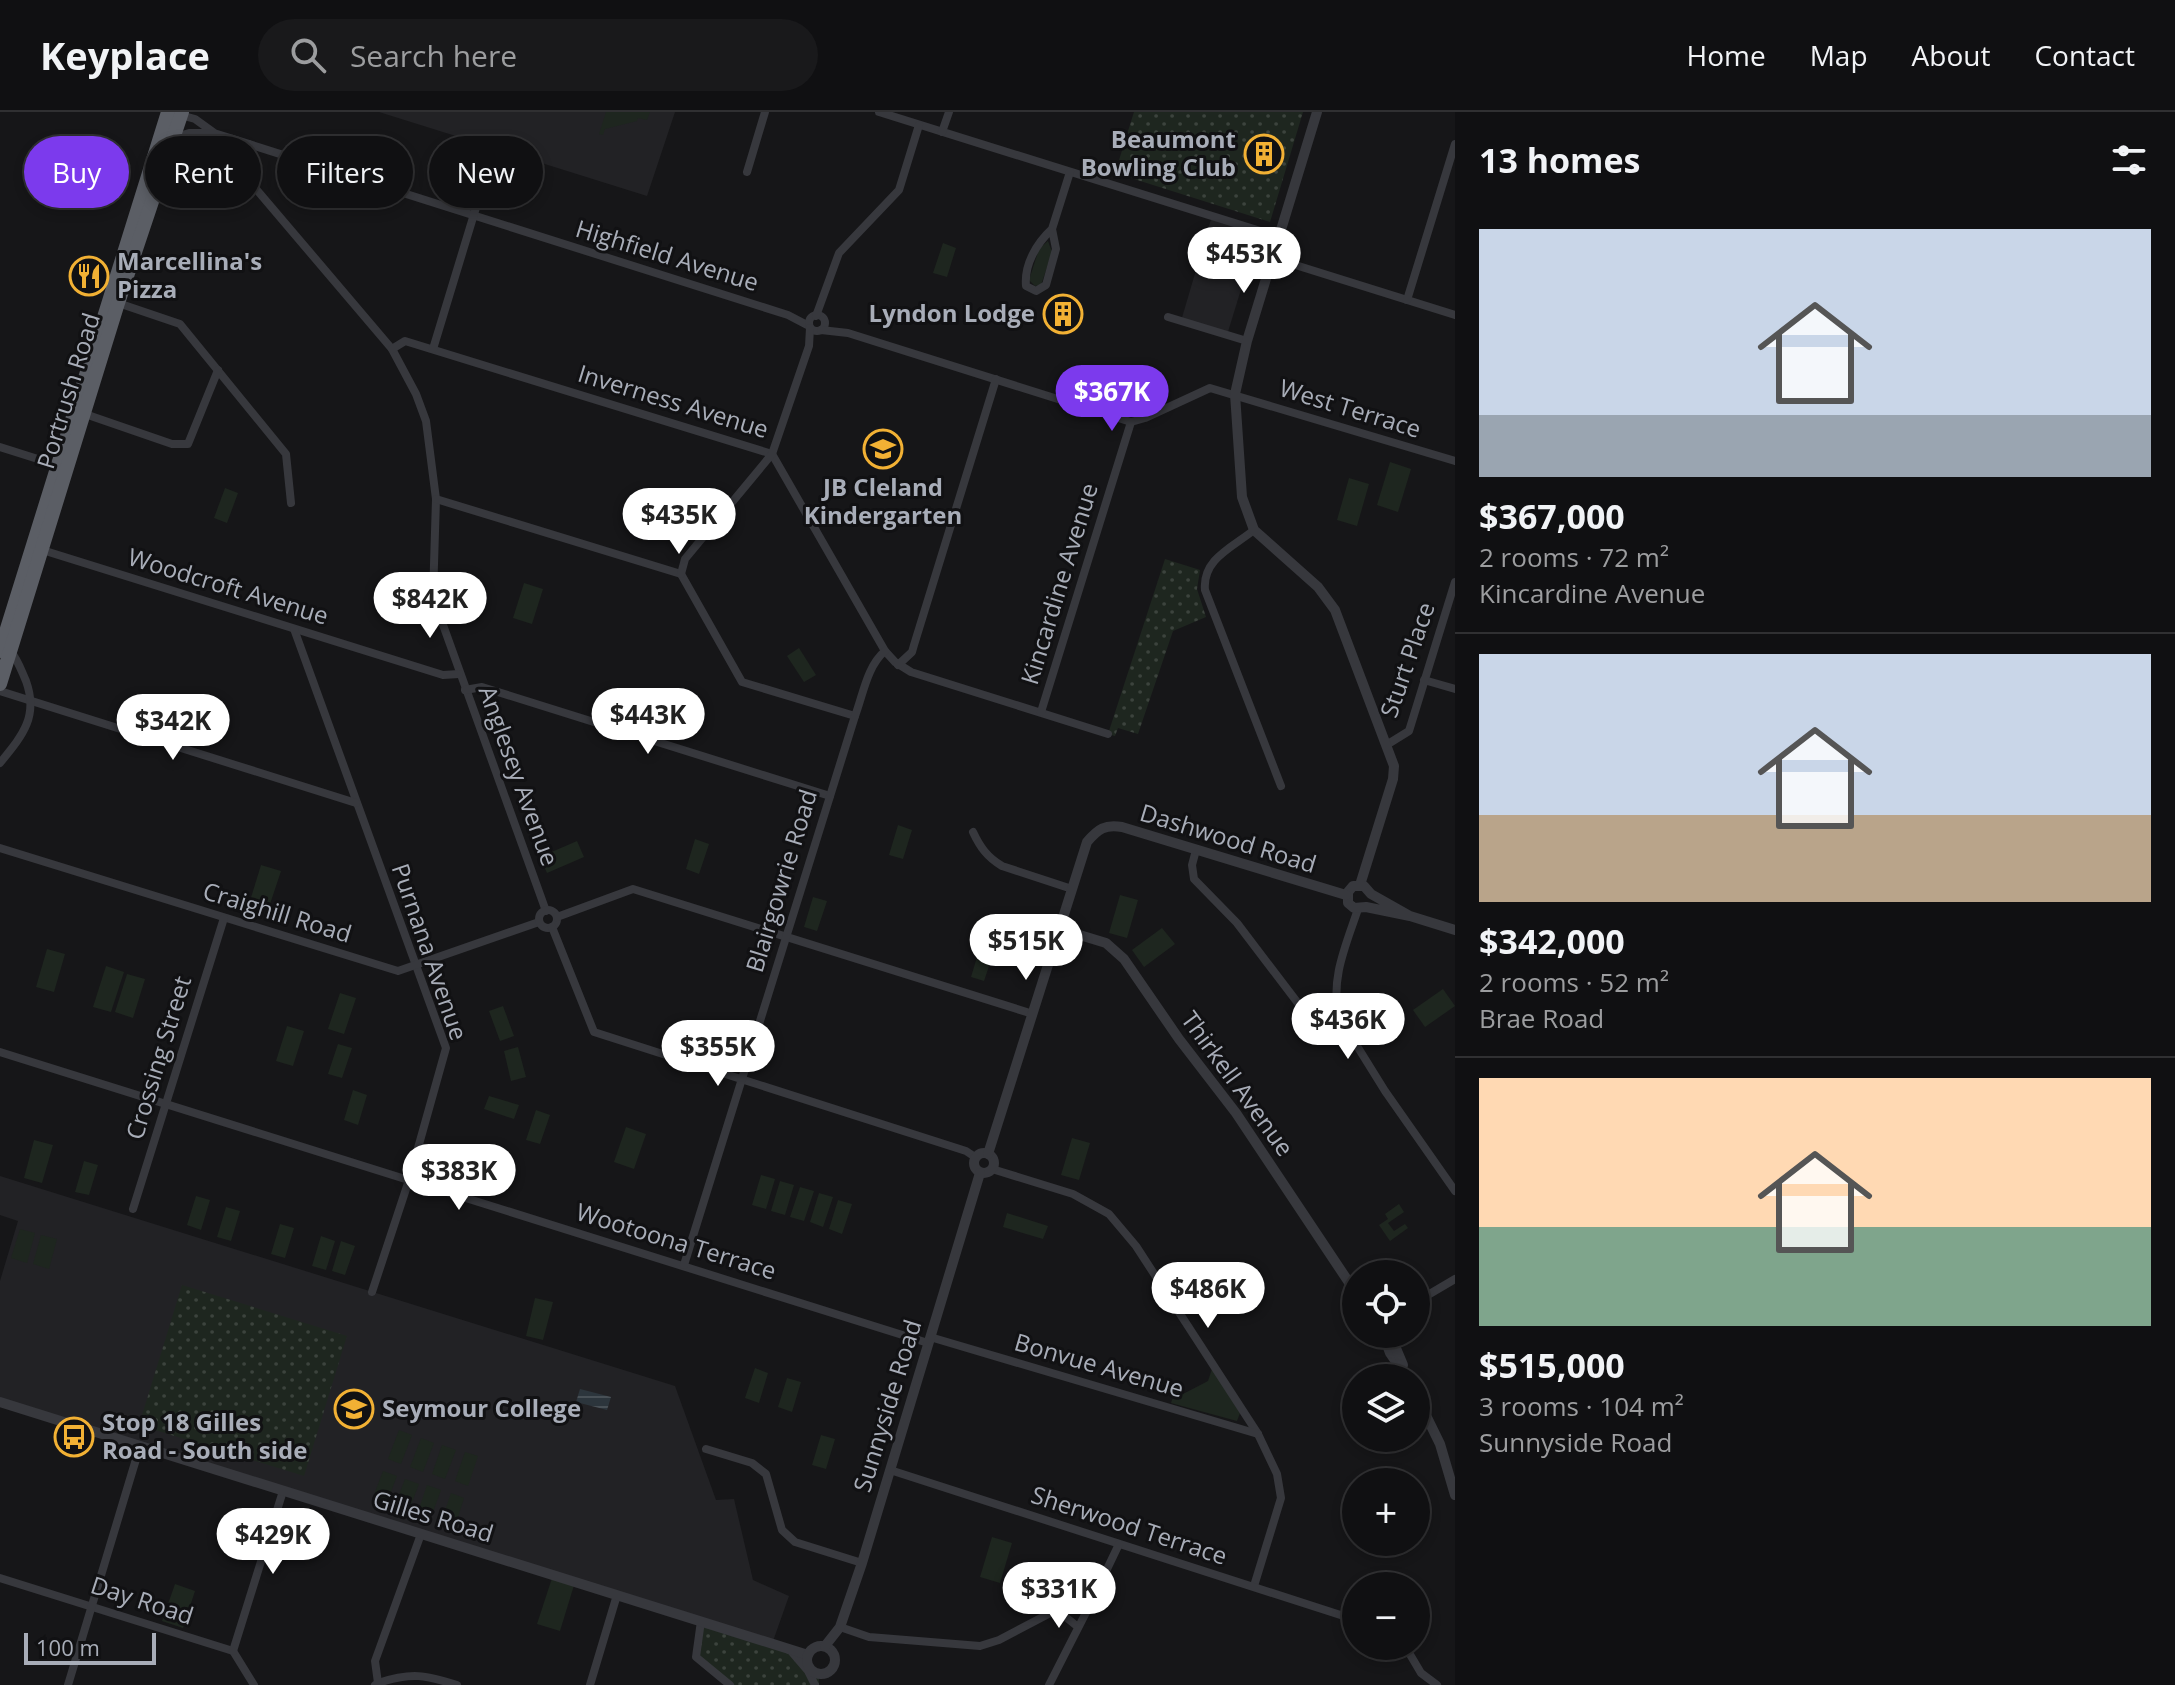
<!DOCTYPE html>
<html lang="en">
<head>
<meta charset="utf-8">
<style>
  :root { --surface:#101012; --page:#19191b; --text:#f1f3f6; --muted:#9c9d9f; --line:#303032; --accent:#7c3aed }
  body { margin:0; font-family:"Open Sans",sans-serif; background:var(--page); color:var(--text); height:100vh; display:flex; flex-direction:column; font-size:30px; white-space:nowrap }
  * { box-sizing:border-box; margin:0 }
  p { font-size:26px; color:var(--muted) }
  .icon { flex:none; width:44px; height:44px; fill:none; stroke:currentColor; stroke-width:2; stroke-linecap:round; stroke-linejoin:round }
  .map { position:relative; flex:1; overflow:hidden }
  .side { display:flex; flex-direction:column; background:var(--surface); width:720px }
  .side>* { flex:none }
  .top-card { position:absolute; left:24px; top:24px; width:760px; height:72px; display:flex; gap:16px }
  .buttons { position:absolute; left:1342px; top:1148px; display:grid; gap:16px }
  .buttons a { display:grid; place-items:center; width:88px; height:88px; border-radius:50%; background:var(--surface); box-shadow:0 4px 12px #0003,0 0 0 2px var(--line); font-size:40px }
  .scale { position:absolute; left:24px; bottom:20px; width:132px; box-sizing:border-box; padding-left:8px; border:4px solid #a8adb8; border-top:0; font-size:22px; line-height:28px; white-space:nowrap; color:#a8adb8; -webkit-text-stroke:6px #111113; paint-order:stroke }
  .price { position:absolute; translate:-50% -68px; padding:0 18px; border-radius:28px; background:#fff; color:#222; font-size:26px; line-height:52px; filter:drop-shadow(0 2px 4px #0008) }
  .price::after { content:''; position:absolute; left:50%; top:48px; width:24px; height:18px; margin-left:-12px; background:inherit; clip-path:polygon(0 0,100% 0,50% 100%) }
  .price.current { background:var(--accent); color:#fff }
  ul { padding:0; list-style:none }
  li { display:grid; align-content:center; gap:16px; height:424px; padding:0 24px }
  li+li { border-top:2px solid var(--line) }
  li span { display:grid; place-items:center; height:248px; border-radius:0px; color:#555 }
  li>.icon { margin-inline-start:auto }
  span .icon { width:144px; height:144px; fill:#fffc; stroke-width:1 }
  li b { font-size:34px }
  h2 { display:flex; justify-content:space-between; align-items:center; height:96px; padding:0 24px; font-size:34px }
  .tag { padding:0 28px; border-radius:36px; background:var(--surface); box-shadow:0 4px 12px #0003,0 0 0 2px var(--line); font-size:28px; line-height:72px }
  .tag.current { background:var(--accent); color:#fff }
  header { display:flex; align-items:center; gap:48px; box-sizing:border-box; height:112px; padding:0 40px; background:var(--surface); border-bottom:2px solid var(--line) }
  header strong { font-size:38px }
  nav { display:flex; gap:44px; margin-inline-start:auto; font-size:28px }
  .search { width:560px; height:72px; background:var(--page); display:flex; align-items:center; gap:20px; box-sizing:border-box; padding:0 28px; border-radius:44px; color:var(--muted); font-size:30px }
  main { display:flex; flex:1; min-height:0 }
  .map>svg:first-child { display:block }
  .built { fill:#222225 }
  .grass { fill:#1e261f }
  .park { fill:url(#park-dots) }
  .water { fill:url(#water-rules) }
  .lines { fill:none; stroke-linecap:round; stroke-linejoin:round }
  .minor { stroke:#37383d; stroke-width:8 }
  .tertiary { stroke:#37383d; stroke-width:10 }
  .trunk { stroke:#5b5e65; stroke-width:14 }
  .labels { text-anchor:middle; stroke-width:6; stroke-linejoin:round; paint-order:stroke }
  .poi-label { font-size:24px; font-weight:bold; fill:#a8adb8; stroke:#111113; text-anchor:start }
  .street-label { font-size:24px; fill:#a8adb8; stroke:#111113 }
</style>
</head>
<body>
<header>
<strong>Keyplace</strong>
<div class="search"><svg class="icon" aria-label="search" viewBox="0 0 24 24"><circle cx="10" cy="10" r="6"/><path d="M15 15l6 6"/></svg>Search here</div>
<nav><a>Home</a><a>Map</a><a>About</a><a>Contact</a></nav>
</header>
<main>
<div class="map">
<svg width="1455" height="1573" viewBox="0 0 1455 1573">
  <defs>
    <pattern id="park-dots" width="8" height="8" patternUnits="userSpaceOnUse" patternTransform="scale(2)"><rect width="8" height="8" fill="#1e261f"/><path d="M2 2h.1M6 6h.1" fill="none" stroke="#3c433d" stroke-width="1.8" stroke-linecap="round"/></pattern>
    <pattern id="water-rules" width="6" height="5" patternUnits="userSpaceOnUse" patternTransform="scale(2)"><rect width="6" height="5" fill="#2c353c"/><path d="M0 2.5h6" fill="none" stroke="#485056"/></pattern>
  </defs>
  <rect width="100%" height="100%" fill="#161618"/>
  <g class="built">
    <path d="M379,0H675L647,84Z"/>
    <path d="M1212,104L1259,119L1227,223L1181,209Z"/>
    <path d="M0,1064L675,1274L716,1388L734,1387L753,1468L789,1484L772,1532L0,1288V1169L18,1109L0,1103Z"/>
  </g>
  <g class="grass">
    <path d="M606,0H650L647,8L638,6L637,9L605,17L603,23L599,22Z"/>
    <path d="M1048,129L1052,140L1041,173L1035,174L1029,168L1039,137Z"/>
    <path d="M943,131L956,136L947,165L933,161Z"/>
    <path d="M1390,350L1411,357L1398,400L1377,393Z"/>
    <path d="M1349,366L1369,372L1357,414L1337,408Z"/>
    <path d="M225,376L238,381L227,411L214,406Z"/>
    <path d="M524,471L543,477L532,512L513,506Z"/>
    <path d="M799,536L816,563L804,570L787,544Z"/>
    <path d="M898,713L912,718L903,747L889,743Z"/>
    <path d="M695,727L709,732L699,762L686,757Z"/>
    <path d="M577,729L584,745L547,761L540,745Z"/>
    <path d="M261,753L281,759L268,798L249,792Z"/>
    <path d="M1120,783L1138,788L1127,826L1109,821Z"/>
    <path d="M813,785L827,789L817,819L804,815Z"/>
    <path d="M1162,816L1175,832L1144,855L1132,838Z"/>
    <path d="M980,835L994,839L984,869L971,865Z"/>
    <path d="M47,837L65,842L54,880L36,875Z"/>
    <path d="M106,854L124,860L111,900L93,895Z"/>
    <path d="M127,862L145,867L133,906L115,900Z"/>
    <path d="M1443,877L1455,894L1425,915L1413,898Z"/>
    <path d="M340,881L356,886L344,922L328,917Z"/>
    <path d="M503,894L514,924L500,929L489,899Z"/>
    <path d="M287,914L304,919L293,954L276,949Z"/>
    <path d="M338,932L352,936L342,966L328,962Z"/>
    <path d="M518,935L526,965L511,969L504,939Z"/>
    <path d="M353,978L367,983L358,1013L344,1008Z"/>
    <path d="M489,984L519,993L514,1007L484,997Z"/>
    <path d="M536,998L550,1003L540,1032L526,1028Z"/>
    <path d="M626,1015L646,1022L634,1057L614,1050Z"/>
    <path d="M1072,1026L1090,1031L1079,1068L1061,1063Z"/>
    <path d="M34,1028L53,1033L42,1071L24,1066Z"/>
    <path d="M84,1049L98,1053L89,1083L75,1080Z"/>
    <path d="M761,1063L775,1067L766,1097L752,1093Z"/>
    <path d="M780,1069L794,1073L785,1103L771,1099Z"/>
    <path d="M800,1075L814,1079L804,1109L790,1105Z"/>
    <path d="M819,1081L833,1085L823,1115L810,1110Z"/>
    <path d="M196,1084L210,1088L201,1118L187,1113Z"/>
    <path d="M838,1088L852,1092L842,1122L829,1117Z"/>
    <path d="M1399,1092L1404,1100L1388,1111L1394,1119L1405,1112L1408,1116L1390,1129L1379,1113L1388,1107L1385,1102Z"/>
    <path d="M226,1095L240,1099L231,1129L217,1125Z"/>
    <path d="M1007,1101L1048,1114L1043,1127L1003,1115Z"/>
    <path d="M280,1112L294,1116L285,1146L271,1142Z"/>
    <path d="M20,1117L35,1121L27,1151L11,1146Z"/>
    <path d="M41,1123L57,1127L49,1157L33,1152Z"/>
    <path d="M321,1124L335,1129L326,1158L312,1154Z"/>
    <path d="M341,1129L355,1134L345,1163L332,1159Z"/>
    <path d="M535,1186L553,1190L543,1228L526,1224Z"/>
    <path d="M755,1256L768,1261L759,1291L745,1286Z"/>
    <path d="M1212,1257L1240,1301L1237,1309L1171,1291L1174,1282H1183L1208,1269Z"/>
    <path d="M787,1266L801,1270L792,1300L778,1295Z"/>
    <path d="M399,1318L412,1323L401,1352L388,1347Z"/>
    <path d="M821,1323L835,1327L826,1357L812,1353Z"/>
    <path d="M421,1326L434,1331L423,1360L410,1355Z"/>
    <path d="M442,1333L456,1338L445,1367L432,1362Z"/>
    <path d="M465,1340L478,1344L468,1374L455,1369Z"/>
    <path d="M383,1359L397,1364L386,1393L372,1388Z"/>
    <path d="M405,1367L419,1372L408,1401L394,1396Z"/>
    <path d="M427,1373L441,1378L430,1408L417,1403Z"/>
    <path d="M451,1381L464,1386L455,1415L441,1411Z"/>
    <path d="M992,1425L1012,1431L1000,1471L980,1465Z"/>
    <path d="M553,1463L575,1470L560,1519L537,1512Z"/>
    <path d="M175,1472L195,1479L183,1516L162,1509Z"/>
  </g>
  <g class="park">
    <path d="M1134,0H1303L1270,110L1115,61Z"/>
    <path d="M1165,447L1200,458L1197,477L1206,505L1173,519L1138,622L1118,616L1115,624L1108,622Z"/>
    <path d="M182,1173L347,1224L304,1364L139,1313Z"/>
    <path d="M701,1509L808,1543V1553L819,1562V1573H730L696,1545Z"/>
  </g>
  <path class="water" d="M580,1277L611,1285L607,1298L576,1290Z"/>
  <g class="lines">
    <g class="minor">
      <path d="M879,0L1279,125"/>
      <path d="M180,3L195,7L213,20"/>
      <path d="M942,20L949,0"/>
      <path d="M173,26L189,21H214L788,203L809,214"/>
      <path d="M249,32L243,52L245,64L392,237L416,282L426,309L436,387L433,485L546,799"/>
      <path d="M747,60L765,0"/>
      <path d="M1052,117C1037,131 1024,152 1026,174L1036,179L1046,173L1056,137L1052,117L1070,60"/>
      <path d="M1273,146L1455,203"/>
      <path d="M1407,188L1455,32"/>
      <path d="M118,191L180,212L286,342L291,391"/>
      <circle cx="817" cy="211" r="8"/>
      <path d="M816,204L839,141L899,78L919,13"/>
      <path d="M1168,205L1247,229"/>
      <path d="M821,218L848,221L1131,310L1145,306L1210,276L1455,349"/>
      <path d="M392,237L405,229L772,342L885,539L895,550L911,560L1108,622"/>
      <path d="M433,237L492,43"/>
      <path d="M85,302L172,332H188L218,258"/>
      <path d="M0,335L60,354"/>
      <path d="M436,387L681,462L742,570L855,604"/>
      <path d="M1254,418C1233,435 1202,447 1205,478L1281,674"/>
      <path d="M39,437L443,563L459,562"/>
      <path d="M681,462L685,447L772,342L809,234L810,216"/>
      <path d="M294,517L446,936L409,1068L372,1180"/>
      <path d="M898,553L912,540L914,533L996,267"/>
      <path d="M1424,568L1455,577"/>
      <path d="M465,578L482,575L830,684"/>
      <path d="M0,579L356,691"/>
      <path d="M1041,600L1131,310"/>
      <path d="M1388,632L1409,619L1455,470"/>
      <path d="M0,651C22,624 39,605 26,569C21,558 18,548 11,540"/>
      <path d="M973,720C980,735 987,745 1002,754L1072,777"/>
      <path d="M0,736L398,859L539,810"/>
      <path d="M1196,738L1192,753L1194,767L1237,811L1310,907L1324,911L1339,905"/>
      <path d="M1358,797C1346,833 1330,867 1339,905L1385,979L1455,1079"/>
      <circle cx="548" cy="807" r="9"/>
      <path d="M557,805L633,777L1033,902"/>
      <path d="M552,815L594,920L966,1039L975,1045"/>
      <path d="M0,940L928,1231"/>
      <path d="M992,1057L1073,1082L1109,1102L1136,1134L1258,1322L1277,1362L1281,1386L1254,1474"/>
      <path d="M133,1097L224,806"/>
      <path d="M684,1153L855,604C863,583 867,554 885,539"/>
      <path d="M1416,1190L1455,1167"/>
      <path d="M930,1225L1258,1322"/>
      <path d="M706,1337L752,1351L766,1362L782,1418L795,1430L862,1451"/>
      <path d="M890,1358L1356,1508"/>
      <path d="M0,1466L233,1539L254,1573"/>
      <path d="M1057,1498L1078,1515"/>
      <path d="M701,1509L696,1545L730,1573"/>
      <path d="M840,1515L869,1525L980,1534L999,1528L1098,1476L1119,1432"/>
      <path d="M1405,1534L1421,1561L1437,1573"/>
      <path d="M790,1538L808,1559L815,1573"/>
      <path d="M233,1539L283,1379"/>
      <path d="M378,1571C412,1560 425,1563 457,1573"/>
      <path d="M68,1573L140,1334"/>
      <path d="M375,1573L378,1571L375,1549L421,1422"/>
      <path d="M590,1573L617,1483"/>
      <path d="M1049,1573L1098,1477"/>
    </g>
    <g class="tertiary">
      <path d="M1317,0L1247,229L1235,282L1242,385L1254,418L1318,475L1335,498L1394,654L1393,667L1360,773"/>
      <path d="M1410,804L1371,782L1364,774H1353L1348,780V791L1354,796L1366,795L1410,804L1455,818"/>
      <path d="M1060,817L1106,831L1124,847L1179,927L1236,1001L1356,1181"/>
      <circle cx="984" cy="1051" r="10"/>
      <path d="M988,1042L1087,730C1098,717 1105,712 1122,715L1346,783"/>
      <path d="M1383,1222L1390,1241L1407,1266"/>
      <path d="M1390,1222L1403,1253"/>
      <path d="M1416,1283L1440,1332L1455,1383"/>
      <path d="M0,1290L808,1543"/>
      <circle cx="821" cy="1548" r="14"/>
      <path d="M825,1534L840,1515L862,1451L980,1061"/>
    </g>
    <g class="trunk">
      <path d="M0,539L168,0"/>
      <path d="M0,572L118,191L182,0"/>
    </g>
  </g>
  <defs>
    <g id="building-ring" transform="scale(2)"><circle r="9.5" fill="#111113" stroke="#f2b134" stroke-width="1.5"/><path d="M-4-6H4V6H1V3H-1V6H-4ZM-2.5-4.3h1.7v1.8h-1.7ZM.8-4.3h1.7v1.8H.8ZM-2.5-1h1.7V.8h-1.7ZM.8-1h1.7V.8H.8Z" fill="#f2b134"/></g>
    <g id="restaurant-ring" transform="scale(2)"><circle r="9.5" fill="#111113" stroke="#f2b134" stroke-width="1.5"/><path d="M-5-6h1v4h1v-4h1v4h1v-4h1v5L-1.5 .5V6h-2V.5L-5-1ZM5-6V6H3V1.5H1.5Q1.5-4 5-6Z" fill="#f2b134"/></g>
    <g id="school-ring" transform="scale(2)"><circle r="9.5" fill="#111113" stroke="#f2b134" stroke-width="1.5"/><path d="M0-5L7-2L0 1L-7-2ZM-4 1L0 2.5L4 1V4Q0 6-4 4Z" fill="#f2b134"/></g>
    <g id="bus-ring" transform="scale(2)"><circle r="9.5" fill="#111113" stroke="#f2b134" stroke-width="1.5"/><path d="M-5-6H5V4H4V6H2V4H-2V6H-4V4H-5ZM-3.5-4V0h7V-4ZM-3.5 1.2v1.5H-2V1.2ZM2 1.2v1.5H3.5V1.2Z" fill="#f2b134"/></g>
  </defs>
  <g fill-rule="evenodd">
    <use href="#building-ring" x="1264" y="42"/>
    <use href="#restaurant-ring" x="89" y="164"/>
    <use href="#building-ring" x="1063" y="202"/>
    <use href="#school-ring" x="883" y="337"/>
    <use href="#school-ring" x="354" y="1297"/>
    <use href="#bus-ring" x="74" y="1325"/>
  </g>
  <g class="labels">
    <g class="poi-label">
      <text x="1236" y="36" text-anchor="end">Beaumont<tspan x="1236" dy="28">Bowling Club</tspan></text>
      <text x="117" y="158">Marcellina's<tspan x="117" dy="28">Pizza</tspan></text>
      <text x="1035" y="210" text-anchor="end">Lyndon Lodge</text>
      <text x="883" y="384" text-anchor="middle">JB Cleland<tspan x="883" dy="28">Kindergarten</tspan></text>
      <text x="382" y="1305">Seymour College</text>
      <text x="102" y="1319">Stop 18 Gilles<tspan x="102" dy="28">Road - South side</tspan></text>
    </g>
    <g class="street-label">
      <text transform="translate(667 144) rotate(17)" y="8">Highfield Avenue</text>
      <text transform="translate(69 279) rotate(-73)" y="8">Portrush Road</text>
      <text transform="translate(673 290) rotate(17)" y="8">Inverness Avenue</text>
      <text transform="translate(1350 297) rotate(17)" y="8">West Terrace</text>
      <text transform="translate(1060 472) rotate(-73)" y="8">Kincardine Avenue</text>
      <text transform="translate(228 475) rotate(17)" y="8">Woodcroft Avenue</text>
      <text transform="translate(1408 548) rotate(-71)" y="8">Sturt Place</text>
      <text transform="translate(518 664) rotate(70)" y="8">Anglesey Avenue</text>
      <text transform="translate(1228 727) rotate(17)" y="8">Dashwood Road</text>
      <text transform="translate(782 769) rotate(-73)" y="8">Blairgowrie Road</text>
      <text transform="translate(277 801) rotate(17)" y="8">Craighill Road</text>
      <text transform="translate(429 840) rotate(71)" y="8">Purnana Avenue</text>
      <text transform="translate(159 946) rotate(-73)" y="8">Crossing Street</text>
      <text transform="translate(1237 972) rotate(54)" y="8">Thirkell Avenue</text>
      <text transform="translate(676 1130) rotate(17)" y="8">Wootoona Terrace</text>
      <text transform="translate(1099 1254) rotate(16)" y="8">Bonvue Avenue</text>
      <text transform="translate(888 1294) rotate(-73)" y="8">Sunnyside Road</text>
      <text transform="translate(433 1405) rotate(17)" y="8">Gilles Road</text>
      <text transform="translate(1129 1414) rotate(18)" y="8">Sherwood Terrace</text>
      <text transform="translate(142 1489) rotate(18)" y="8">Day Road</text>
    </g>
  </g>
</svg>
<div class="buttons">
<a><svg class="icon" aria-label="locate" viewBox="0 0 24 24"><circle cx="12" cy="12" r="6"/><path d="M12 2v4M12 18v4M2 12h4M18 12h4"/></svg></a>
<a><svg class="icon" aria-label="layers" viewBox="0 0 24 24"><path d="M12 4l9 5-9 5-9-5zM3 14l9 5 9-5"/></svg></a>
<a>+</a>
<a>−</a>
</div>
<div class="scale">100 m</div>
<b class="price" style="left:1244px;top:183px">$453K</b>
<b class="price current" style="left:1112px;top:321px">$367K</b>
<b class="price" style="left:679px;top:444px">$435K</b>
<b class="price" style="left:430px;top:528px">$842K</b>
<b class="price" style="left:648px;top:644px">$443K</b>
<b class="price" style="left:173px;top:650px">$342K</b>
<b class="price" style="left:1026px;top:870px">$515K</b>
<b class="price" style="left:1348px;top:949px">$436K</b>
<b class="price" style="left:718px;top:976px">$355K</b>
<b class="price" style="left:459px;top:1100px">$383K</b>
<b class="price" style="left:1208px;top:1218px">$486K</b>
<b class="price" style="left:273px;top:1464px">$429K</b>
<b class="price" style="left:1059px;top:1518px">$331K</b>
<div class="top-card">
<a class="tag current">Buy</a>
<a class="tag">Rent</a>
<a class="tag">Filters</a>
<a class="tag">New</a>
</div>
</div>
<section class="side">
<h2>13 homes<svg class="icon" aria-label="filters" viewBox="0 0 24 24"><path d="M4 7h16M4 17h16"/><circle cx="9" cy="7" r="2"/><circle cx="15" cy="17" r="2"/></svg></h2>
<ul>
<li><span style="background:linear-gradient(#c9d6e8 75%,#9aa5b1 0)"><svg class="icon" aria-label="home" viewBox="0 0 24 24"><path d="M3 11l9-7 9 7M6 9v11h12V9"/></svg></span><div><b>$367,000</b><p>2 rooms · 72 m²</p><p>Kincardine Avenue</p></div></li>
<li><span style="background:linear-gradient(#c9d6e8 65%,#b9a48a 0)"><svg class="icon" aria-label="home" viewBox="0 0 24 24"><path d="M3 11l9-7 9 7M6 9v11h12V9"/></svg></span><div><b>$342,000</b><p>2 rooms · 52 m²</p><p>Brae Road</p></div></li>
<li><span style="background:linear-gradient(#ffd9b3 60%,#7fa58c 0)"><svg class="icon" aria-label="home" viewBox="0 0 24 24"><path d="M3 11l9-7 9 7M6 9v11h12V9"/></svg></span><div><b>$515,000</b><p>3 rooms · 104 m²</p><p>Sunnyside Road</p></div></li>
</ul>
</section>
</main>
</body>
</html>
